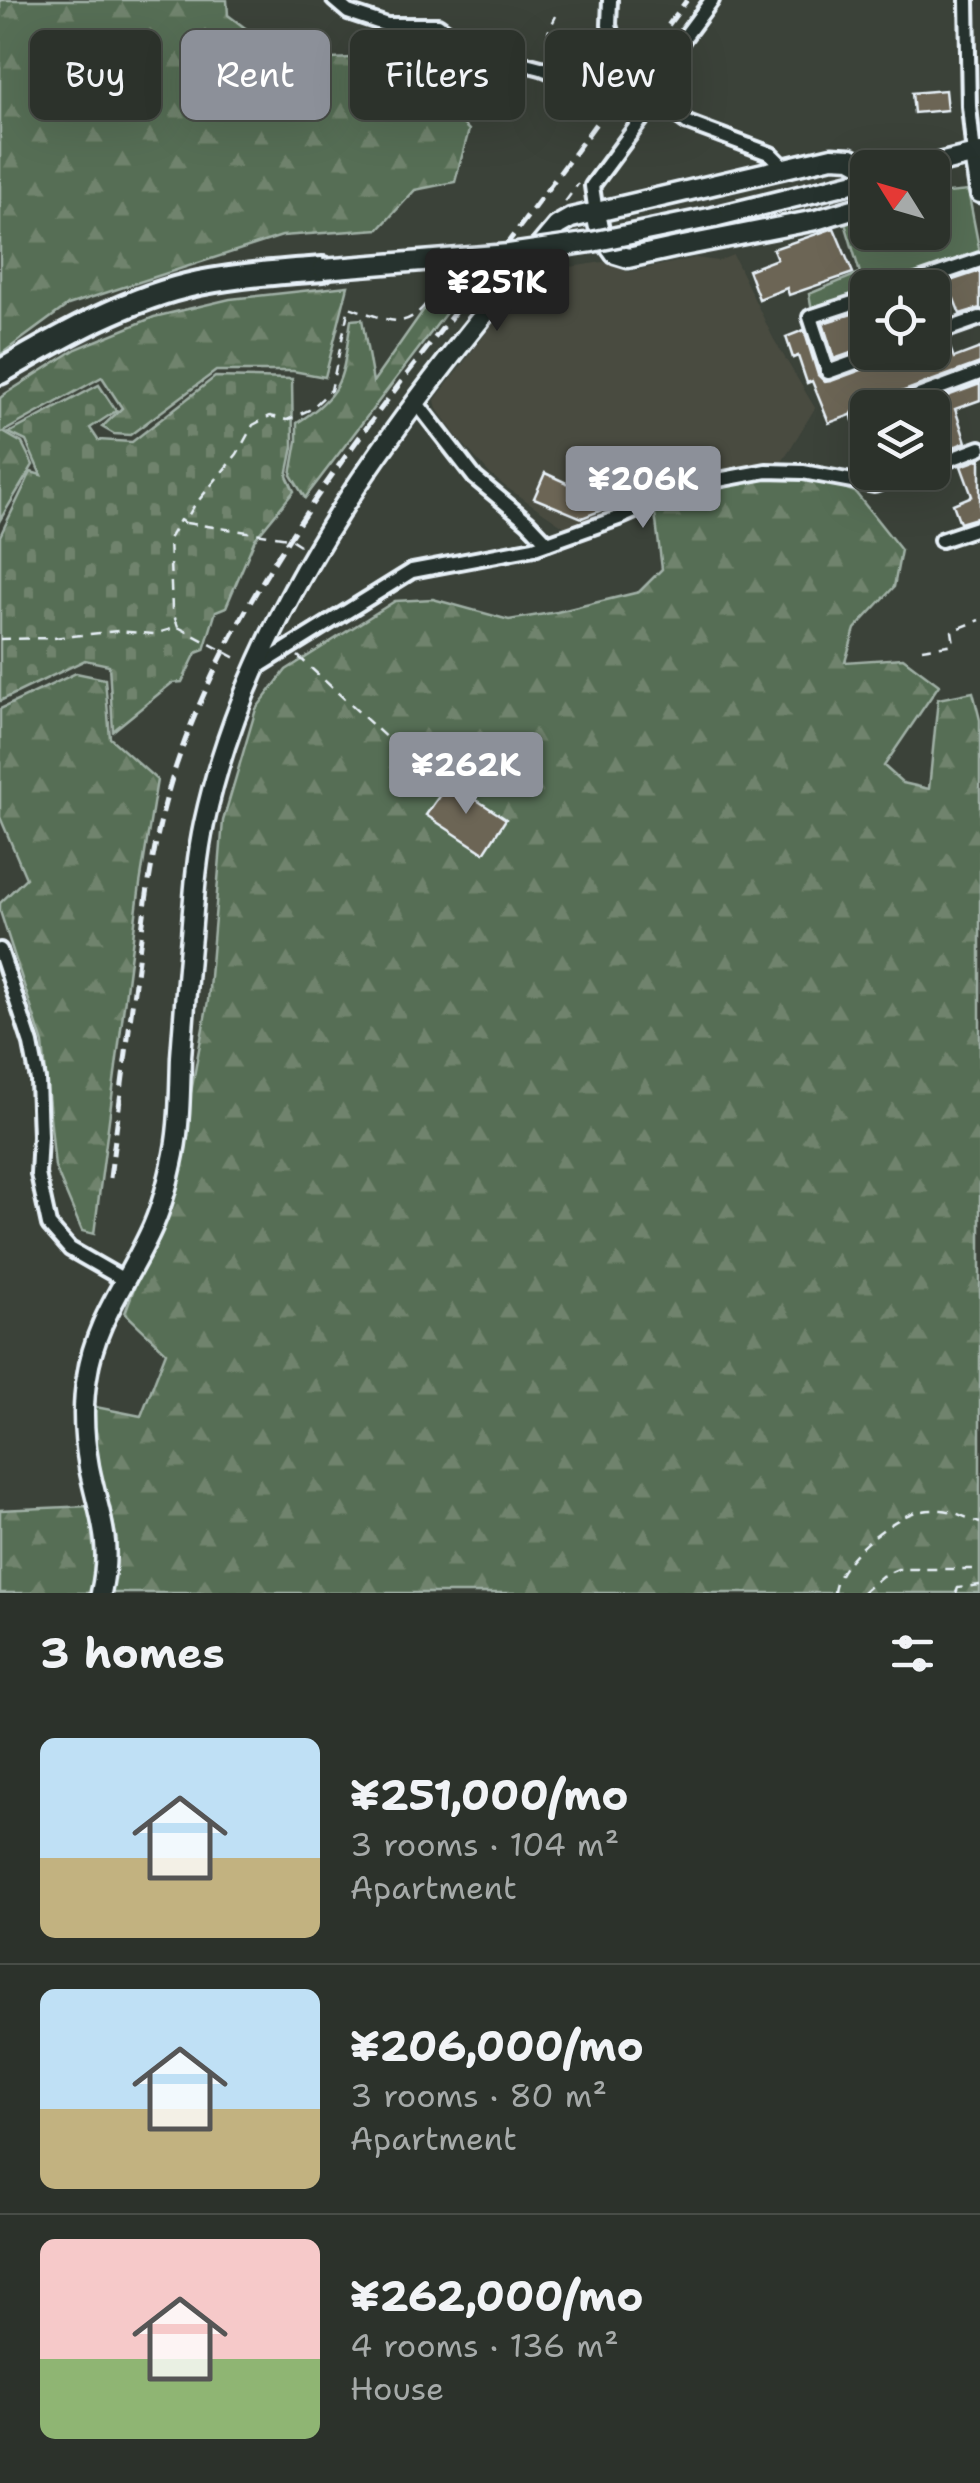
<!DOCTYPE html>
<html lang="en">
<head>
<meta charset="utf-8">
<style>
  :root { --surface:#2c322b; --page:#383e37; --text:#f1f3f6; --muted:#a6aaa9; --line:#484d47; --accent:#8c9099 }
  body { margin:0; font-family:"Shantell Sans",sans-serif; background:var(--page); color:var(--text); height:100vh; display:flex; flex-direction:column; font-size:38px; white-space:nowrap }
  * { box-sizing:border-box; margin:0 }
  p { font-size:32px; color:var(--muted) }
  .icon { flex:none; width:55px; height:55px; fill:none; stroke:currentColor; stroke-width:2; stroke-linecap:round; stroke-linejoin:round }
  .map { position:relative; height:1593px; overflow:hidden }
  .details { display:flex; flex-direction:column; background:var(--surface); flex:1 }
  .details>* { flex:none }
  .top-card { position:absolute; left:30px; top:30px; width:920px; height:90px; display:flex; gap:20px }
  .needle { width:65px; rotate:307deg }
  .fabs { position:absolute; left:850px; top:150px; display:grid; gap:20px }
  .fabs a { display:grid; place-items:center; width:100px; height:100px; border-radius:15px; background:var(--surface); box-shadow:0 10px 40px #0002,0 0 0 2px var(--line); font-size:50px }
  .price { position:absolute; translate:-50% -85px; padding:0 22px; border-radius:10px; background:var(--accent); color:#fff; font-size:32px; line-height:65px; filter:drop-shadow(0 2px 5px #0008) }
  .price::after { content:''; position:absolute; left:50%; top:60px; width:30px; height:22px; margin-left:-15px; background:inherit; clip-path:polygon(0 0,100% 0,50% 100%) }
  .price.active { background:#222; color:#fff }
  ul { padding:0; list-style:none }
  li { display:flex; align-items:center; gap:30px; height:250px; padding:0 40px }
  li+li { border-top:2px solid var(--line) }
  li span { display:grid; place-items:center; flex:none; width:280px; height:200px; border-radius:15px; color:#555 }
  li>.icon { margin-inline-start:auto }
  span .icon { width:120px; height:120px; fill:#fffc; stroke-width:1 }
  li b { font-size:42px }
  h2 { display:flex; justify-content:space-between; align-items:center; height:120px; padding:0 40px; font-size:42px }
  .chip { padding:0 35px; border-radius:15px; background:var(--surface); box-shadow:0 10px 40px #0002,0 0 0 2px var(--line); font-size:35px; line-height:90px }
  .chip.active { background:var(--accent); color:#fff }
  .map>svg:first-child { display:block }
  .built { fill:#4a4c41 }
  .grass { fill:#576e54; stroke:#a0b0a6; stroke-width:2.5 }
  .forest { fill:url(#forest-firs); stroke:#a0b0a6; stroke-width:2.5 }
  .cemetery { fill:url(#cemetery-stones); stroke:#a0b0a6; stroke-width:2.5 }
  .building { fill:#6c6555; stroke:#e8f1f8; stroke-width:2.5 }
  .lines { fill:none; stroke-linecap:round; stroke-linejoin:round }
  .street-casing { stroke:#e8f1f8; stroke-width:20 }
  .secondary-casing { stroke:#e8f1f8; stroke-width:25 }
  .highway-casing { stroke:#e8f1f8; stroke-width:30 }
  .path { stroke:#e8f1f8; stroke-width:2.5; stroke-dasharray:10 8; stroke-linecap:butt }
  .street { stroke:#26332d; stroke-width:12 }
  .secondary { stroke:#26332d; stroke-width:18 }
  .highway { stroke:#26332d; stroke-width:22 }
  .rail { stroke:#e8f1f8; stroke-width:5; stroke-dasharray:15 8; stroke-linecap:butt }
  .secondary-bridge-casing { stroke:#e8f1f8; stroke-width:25; stroke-linecap:butt }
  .secondary-bridge { stroke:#26332d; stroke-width:18 }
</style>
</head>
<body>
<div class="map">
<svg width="980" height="1593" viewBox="0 0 980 1593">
  <defs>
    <pattern id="forest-firs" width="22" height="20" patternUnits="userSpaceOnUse" patternTransform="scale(2.5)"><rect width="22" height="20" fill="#576e54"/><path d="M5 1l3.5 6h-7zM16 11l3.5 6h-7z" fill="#6f836d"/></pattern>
    <pattern id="cemetery-stones" width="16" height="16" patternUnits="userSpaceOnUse" patternTransform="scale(2.5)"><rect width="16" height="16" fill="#576e54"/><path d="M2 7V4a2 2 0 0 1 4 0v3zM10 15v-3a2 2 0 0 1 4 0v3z" fill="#6f836d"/></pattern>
  </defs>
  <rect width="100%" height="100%" fill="#3b4239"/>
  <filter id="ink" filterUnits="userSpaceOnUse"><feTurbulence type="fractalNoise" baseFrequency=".01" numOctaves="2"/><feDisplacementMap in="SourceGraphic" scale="20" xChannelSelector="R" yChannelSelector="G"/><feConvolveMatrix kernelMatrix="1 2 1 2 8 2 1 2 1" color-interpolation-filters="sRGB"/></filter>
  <g filter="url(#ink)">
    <path class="built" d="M733,255L773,338L815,408L782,462L732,470L565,527L506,487L490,474L458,438L437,409L435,400L532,273L603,262L629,272L695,258L718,261Z"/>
    <path class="grass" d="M934,186L948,193L968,191L980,253L878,287L868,288L867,291L812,310L809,294L860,273L845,223L867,214L868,232H932L933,187Z"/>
    <g class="forest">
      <path d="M0,0H227L228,15L289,61L394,56L469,130L455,182L415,190L379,229L282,236L68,305L0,355Z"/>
      <path d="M474,276L305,498L291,475L297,441V423C347,391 342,375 351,320L362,319L373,382L446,278Z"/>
      <path d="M348,286L325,377L293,371H216L130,435L114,434L102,427L122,408L102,377L3,432L22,443L33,465L0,520V398L5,394L76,349L154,317L230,299Z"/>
      <path d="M772,475L826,481L855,492L901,550L894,587L855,629L845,662L903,658L939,685L884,766L903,783L929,789L938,699L973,692L980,720V1593H111L117,1540L107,1494L95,1464L91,1406L141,1416L166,1352L125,1313L156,1228L184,1130L208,1001L223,821L256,709L286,670L395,601L433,599L509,620L557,612L639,592L662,569L655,513L689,494Z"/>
      <path d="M76,673L105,679L110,738L157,780L140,884L94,1234L82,1231L55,1167L43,1044L0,911V903L26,878L0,817V709Z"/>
      <path d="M89,1506L96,1571L91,1593H0V1510Z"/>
    </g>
    <path class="cemetery" d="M215,377L292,379L293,447L287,476L294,491L255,539L226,607L216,611L204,650L196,653L182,682L172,683L113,731L109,665L85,660L0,701V536L31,472L41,475L26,441L9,433L99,385L116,411L90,428L98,440L132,442Z"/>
    <g class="building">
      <path d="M945,90L947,110L914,113L912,93Z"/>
      <path d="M834,228L853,273L789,295L787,288L759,299L748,270L777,259L773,249Z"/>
      <path d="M980,271V308L960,314L954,299L932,304V287L947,284V282Z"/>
      <path d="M868,309V347L834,359L823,323Z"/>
      <path d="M804,330L818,375L825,382L831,381L886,361L892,356L902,352H932V345L947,340L954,358L980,348V363L882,399L874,406L864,405L856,408L851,415L829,423L812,381L807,383L798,356L793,358L786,337Z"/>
      <path d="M980,384V400L955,409L966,442L942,452L932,423V408L917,407Z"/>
      <path d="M980,459V517L960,523L953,504L972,496L961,466Z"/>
      <path d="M545,473L573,486L582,485L586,488L618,476L627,500L582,518L534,498Z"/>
      <path d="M449,782L506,819L484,853L426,815Z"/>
    </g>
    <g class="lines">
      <g class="street-casing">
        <g id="street">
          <path d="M334,0L348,12L387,25H438L472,50L541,68L564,77L625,84L654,99L688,123L771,154L785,168"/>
          <path d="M967,0L969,106L974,155"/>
          <path d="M608,83L620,64L609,25L610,0"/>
          <path d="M596,213L592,186L672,78L675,50L712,0"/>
          <path d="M899,288L980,260"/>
          <path d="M868,298L810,317L828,372L883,352"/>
          <path d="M932,335L980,318"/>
          <path d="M416,402L475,478L528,522L548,543"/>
          <path d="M886,408L980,373"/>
          <path d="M861,417L868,414"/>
          <path d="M932,466L980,448"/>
          <path d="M941,540L980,527"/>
          <path d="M256,668L412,571L534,548L621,517L667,497L718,480L766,471L803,472L874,485L914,472"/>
          <path d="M0,950L31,1044L38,1080L40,1136L38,1174L49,1225L70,1249L124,1280"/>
        </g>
      </g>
      <g class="secondary-casing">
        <g id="secondary">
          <path d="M974,155L980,193"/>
          <path d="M918,168L980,153"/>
          <path d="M596,213L600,233L615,254L628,258L678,247L816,220L866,205L868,203"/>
          <path d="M714,217L868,179"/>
          <path d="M101,1593C113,1540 99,1517 89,1467C84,1439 82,1406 87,1377C95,1319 130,1279 153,1226C163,1203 169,1179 174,1154C180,1123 180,1089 181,1057C184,1016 187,976 191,936C194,899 196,861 204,824C252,598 412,399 557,226L571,218L832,157L851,158L869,168"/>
        </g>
      </g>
      <g class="highway-casing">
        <path id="highway" d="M0,372C62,336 127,298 199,283C240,275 281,272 323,269"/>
      </g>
      <g class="path">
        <path d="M547,53L554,37L548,32L556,16"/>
        <path d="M883,161L909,154"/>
        <path d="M565,202L578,184"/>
        <path d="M186,523L289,538L300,545"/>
        <path d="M178,627L172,609L169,539L180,520L184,523L194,506L237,454L253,425L270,416L287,420L311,409L331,390L349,307C362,311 386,321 398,321C418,321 432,296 440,281"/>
        <path d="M0,639L53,638L118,631L154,634L178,627L240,660"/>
        <path d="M922,649L954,644L952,631L980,620"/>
        <path d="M298,656L430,778"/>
        <path d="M834,1593C836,1563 883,1525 910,1514C919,1510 932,1510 942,1510C956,1511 967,1519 980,1523"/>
        <path d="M862,1593L882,1576L898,1569H980"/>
        <path d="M956,1593L958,1588L980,1585"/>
      </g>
      <use href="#street" class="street"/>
      <use href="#secondary" class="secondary"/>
      <use href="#highway" class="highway"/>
      <path class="rail" d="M110,1178C119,1107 128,1037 137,967C146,899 154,832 176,766C237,584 360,436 475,286C547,192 616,95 687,0"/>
      <g class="secondary-bridge-casing">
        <path id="secondary-bridge" d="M323,269L509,254L592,242L714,217"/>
      </g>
      <use href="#secondary-bridge" class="secondary-bridge"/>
    </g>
  </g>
</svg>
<div class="fabs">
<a><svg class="needle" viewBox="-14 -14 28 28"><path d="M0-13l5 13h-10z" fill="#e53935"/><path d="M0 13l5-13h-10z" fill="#a6aaa9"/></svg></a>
<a><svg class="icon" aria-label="locate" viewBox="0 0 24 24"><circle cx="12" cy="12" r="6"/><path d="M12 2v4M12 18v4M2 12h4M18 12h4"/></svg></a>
<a><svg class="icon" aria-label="layers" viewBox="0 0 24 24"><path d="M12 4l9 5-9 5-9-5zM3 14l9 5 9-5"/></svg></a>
</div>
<b class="price active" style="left:497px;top:334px">¥251K</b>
<b class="price" style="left:643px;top:531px">¥206K</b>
<b class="price" style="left:466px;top:817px">¥262K</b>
<div class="top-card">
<a class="chip">Buy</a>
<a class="chip active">Rent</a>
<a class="chip">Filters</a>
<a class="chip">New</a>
</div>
</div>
<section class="details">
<h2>3 homes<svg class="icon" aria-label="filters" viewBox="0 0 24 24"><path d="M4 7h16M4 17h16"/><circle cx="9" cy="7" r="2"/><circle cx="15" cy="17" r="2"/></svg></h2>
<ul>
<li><span style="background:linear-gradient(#bfe0f5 60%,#c2b280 0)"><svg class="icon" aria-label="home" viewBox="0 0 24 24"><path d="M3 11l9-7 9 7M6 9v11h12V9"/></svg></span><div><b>¥251,000/mo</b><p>3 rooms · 104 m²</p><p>Apartment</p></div></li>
<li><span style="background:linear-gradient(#bfe0f5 60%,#c2b280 0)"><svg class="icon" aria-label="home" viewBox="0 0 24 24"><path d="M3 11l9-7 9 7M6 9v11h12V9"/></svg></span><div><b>¥206,000/mo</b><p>3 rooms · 80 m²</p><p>Apartment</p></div></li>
<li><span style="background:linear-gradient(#f6c9c9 60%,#8fb573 0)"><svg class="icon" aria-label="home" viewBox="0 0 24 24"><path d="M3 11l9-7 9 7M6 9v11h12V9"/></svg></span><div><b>¥262,000/mo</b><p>4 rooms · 136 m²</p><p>House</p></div></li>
</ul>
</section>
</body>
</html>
